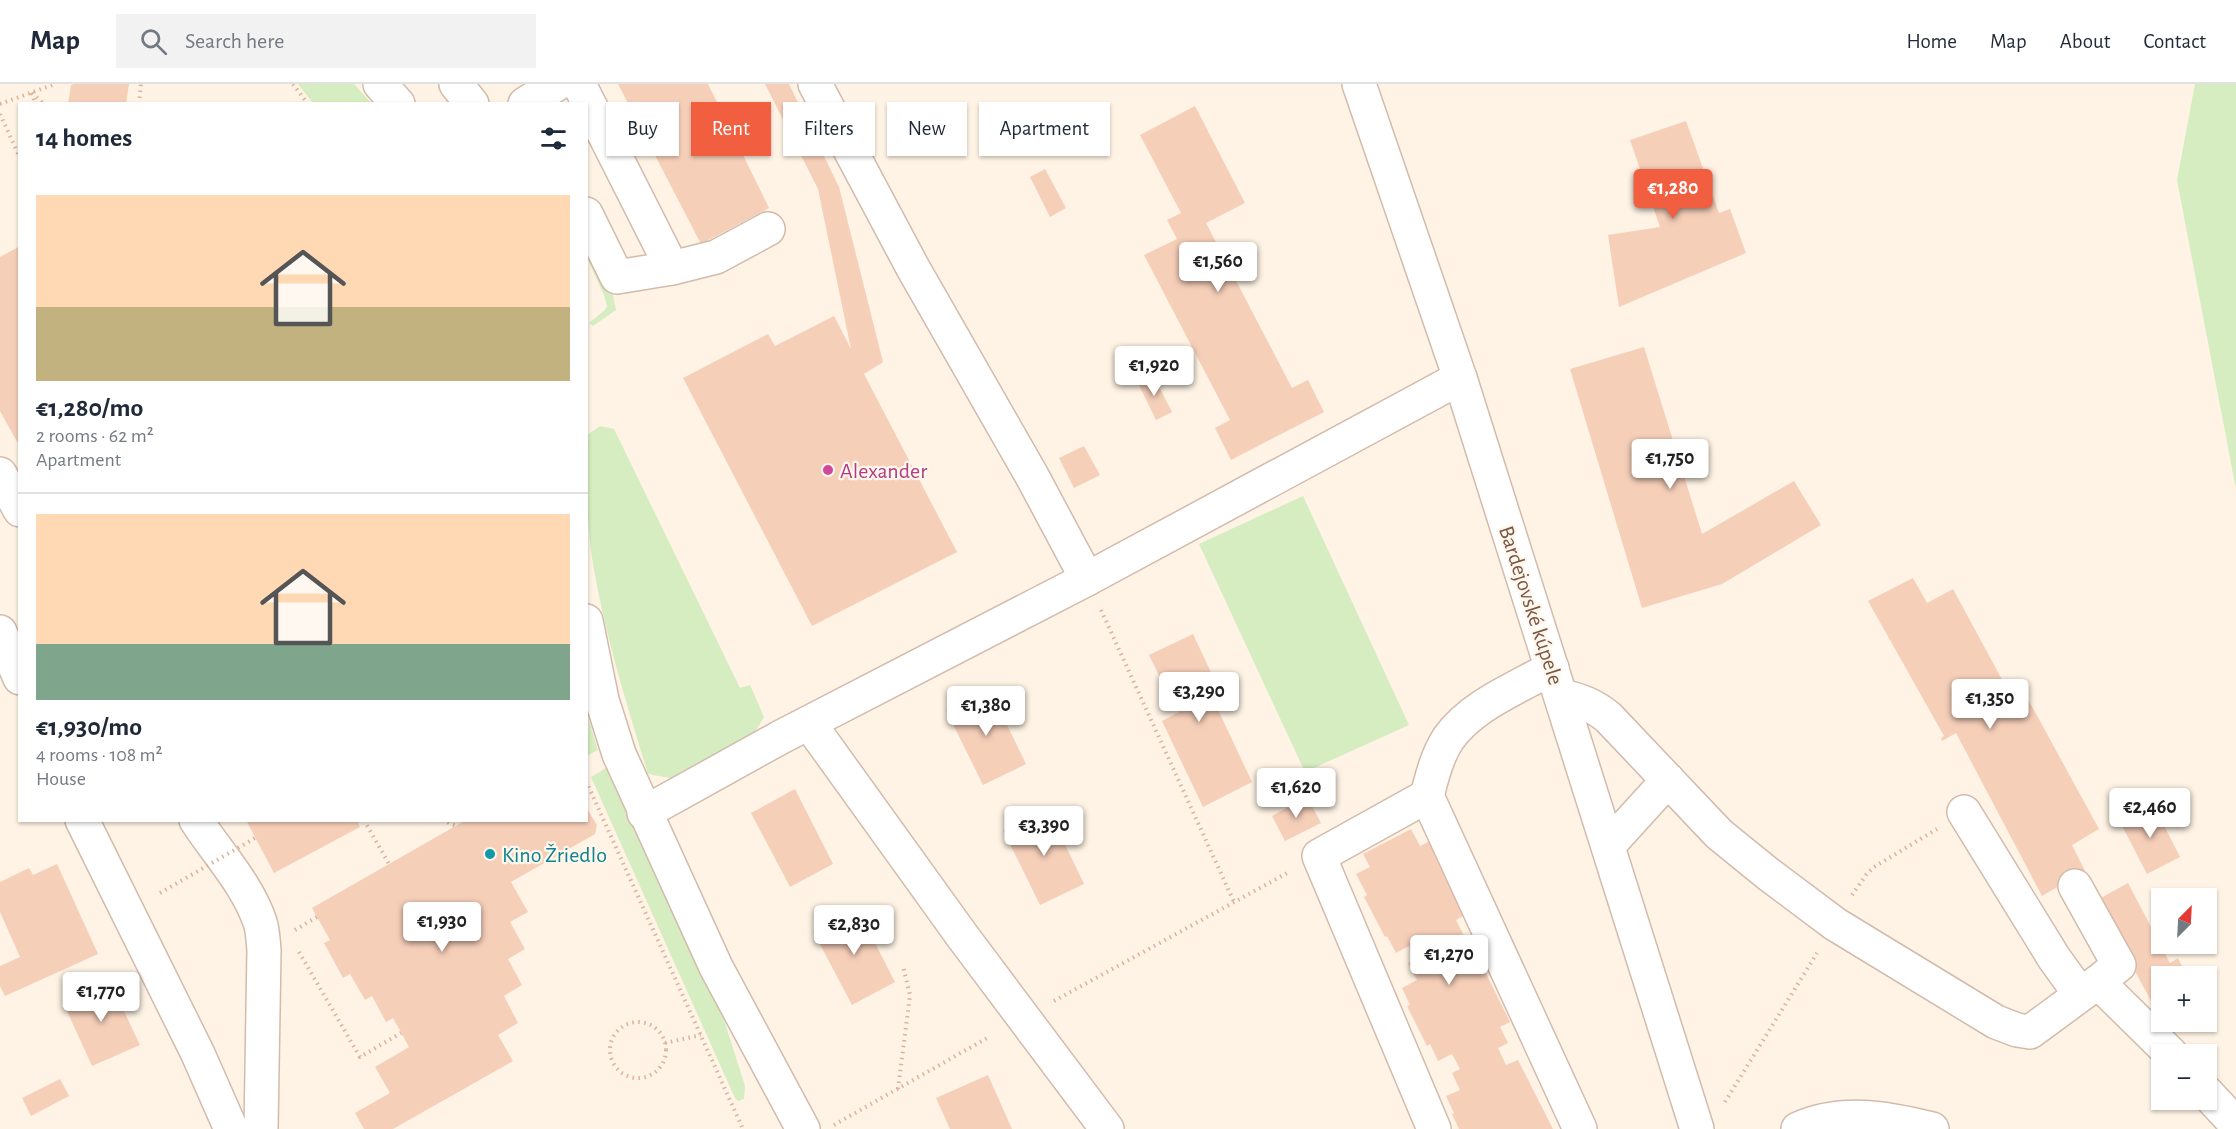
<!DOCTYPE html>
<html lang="en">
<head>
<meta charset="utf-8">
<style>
  :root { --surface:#fff; --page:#f2f2f3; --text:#1f2937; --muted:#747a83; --line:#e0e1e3; --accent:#f15f40 }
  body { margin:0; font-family:"Alegreya Sans",sans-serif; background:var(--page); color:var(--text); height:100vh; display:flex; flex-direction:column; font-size:22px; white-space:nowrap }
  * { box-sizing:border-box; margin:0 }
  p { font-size:20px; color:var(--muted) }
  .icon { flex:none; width:33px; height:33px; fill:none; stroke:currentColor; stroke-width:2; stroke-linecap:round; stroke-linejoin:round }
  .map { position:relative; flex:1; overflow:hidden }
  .drawer { position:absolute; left:18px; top:18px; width:570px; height:720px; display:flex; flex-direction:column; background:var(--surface); border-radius:0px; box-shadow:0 2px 4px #0004 }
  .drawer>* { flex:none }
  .guide { position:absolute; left:606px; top:18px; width:570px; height:54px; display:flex; gap:12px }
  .needle { width:39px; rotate:24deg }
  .buttons { position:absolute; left:2151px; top:804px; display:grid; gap:12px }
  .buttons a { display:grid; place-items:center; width:66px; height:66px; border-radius:0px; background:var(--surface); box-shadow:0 2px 4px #0004; font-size:30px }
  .price { position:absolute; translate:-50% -51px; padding:0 14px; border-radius:6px; background:#fff; color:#222; font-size:20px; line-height:39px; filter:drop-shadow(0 2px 3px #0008) }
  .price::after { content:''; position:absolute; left:50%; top:36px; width:18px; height:14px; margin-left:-9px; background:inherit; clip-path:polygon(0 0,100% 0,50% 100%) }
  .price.current { background:var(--accent); color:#fff }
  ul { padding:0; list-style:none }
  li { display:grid; align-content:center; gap:12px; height:318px; padding:0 18px }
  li+li { border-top:2px solid var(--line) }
  li span { display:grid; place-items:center; height:186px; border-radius:0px; color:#555 }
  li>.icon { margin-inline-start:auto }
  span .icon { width:108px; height:108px; fill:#fffc; stroke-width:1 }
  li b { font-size:26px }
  h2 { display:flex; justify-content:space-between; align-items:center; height:72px; padding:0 18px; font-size:26px }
  .tag { padding:0 21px; border-radius:0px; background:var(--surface); box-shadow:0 2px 4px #0004; font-size:21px; line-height:54px }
  .tag.current { background:var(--accent); color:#fff }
  header { display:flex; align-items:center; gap:36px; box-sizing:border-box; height:84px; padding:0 30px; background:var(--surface); border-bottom:2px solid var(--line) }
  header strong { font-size:28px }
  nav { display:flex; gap:33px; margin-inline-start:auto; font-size:21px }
  .search { width:420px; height:54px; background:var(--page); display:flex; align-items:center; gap:15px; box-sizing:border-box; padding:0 21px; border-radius:0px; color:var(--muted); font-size:22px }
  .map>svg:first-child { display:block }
  .green { fill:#d5edc1 }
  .building { fill:#f6cfb9 }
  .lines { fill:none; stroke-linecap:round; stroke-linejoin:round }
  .minor-casing { stroke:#d3bbac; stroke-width:36 }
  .path { stroke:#dbb29c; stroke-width:4; stroke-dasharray:1.5 4.5; stroke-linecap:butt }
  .minor { stroke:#fff; stroke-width:33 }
  .path-bridge { stroke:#dbb29c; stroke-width:4; stroke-dasharray:1.5 4.5; stroke-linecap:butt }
  .hotel-dot { fill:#d1479c; stroke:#fff7ec; stroke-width:2 }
  .culture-dot { fill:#0f9aa8; stroke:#fff7ec; stroke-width:2 }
  .labels { text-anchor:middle; stroke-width:4.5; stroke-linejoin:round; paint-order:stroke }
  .hotel-label { font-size:22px; fill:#b23c85; stroke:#fff7ec; text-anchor:start }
  .street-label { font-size:22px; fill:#795747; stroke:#fff7ec }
  .culture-label { font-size:22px; fill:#0d838f; stroke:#fff7ec; text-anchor:start }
</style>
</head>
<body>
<header>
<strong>Map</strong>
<div class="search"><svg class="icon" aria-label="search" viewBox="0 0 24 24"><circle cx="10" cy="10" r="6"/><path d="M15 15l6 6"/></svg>Search here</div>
<nav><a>Home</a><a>Map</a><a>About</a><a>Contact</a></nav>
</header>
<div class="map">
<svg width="2236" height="1045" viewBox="0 0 2236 1045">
  <rect width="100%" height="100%" fill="#fef3e4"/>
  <g class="green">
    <path d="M298,0H354L371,19H313Z"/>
    <path d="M2195,0H2236V405L2177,96Z"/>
    <path d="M587,153L612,205L616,226L593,242L589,239L605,226L607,222L604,211L587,174Z"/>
    <path d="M600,342L614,345L740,604L750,601L764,633L755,648L670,694L648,690C627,621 605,551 593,480C586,438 586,394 587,351Z"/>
    <path d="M1303,412L1409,641L1305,688L1199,460Z"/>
    <path d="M586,627L598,666L587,672H586Z"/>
    <path d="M606,684L657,796L723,933L745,1002L744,1015L738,1017L735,1014L591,693Z"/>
  </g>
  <g class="building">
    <path d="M74,0H129L126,20H68L71,1Z"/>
    <path d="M618,0H708L769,124L701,160Z"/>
    <path d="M765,0H789L839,103L883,278L864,290L957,468L812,542L683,294L768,250L775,262L834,232L851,265L818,105Z"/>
    <path d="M1195,22L1245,119L1206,139L1292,304L1308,296L1324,328L1231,376L1215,344L1230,336L1144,171L1177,155L1167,136L1181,129L1140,51Z"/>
    <path d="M1686,37L1719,129L1730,125L1746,169L1619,223L1608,151L1660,143L1630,56Z"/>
    <path d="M1045,85L1066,124L1050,133L1030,93Z"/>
    <path d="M20,162V363L0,327V173Z"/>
    <path d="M1644,263L1702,450L1794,397L1821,441L1722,500L1642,524L1570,285Z"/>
    <path d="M1152,289L1172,328L1156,336L1137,297Z"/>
    <path d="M1084,362L1100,391L1074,404L1059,374Z"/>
    <path d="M1913,494L1927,519L1953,505L2012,614L2024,608L2099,745L2072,761L2085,787L2042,812L1956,649L1942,657L1941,654L1944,652L1868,517Z"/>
    <path d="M1193,550L1214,595L1201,600L1208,615L1212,613L1252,698L1203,723L1162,637L1179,628L1173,615L1171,616L1149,571Z"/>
    <path d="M990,606L1026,680L983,701L946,626Z"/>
    <path d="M795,705L833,780L790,803L751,729Z"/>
    <path d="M1307,713L1321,739L1285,757L1272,732Z"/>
    <path d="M2153,720L2180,773L2147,790L2120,738Z"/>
    <path d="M586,723L597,741L595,750L511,798L528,828L510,838L525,865L508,875L522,901L504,912L518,939L498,951L513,977L393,1045H364L355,1029L390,1009L375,983L409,963L393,934L386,938L372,912L365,916L350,890L343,894L324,859L330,856L312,824L466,736H586Z"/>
    <path d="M1048,725L1084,800L1040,821L1003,746Z"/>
    <path d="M246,736H357L360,743L274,789Z"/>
    <path d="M1411,745L1420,762L1430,757L1467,830L1456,836L1464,852L1456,856L1463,871L1474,865L1510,938L1500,943L1508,959L1498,964L1506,981L1518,976L1553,1045H1459L1452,1030L1454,1029L1446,1012L1460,1006L1452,989L1460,985L1452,970L1438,977L1430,960L1427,962L1407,922L1410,921L1402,904L1417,896L1408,879L1416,875L1409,862L1396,869L1387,852L1385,853L1364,813L1367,811L1356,790L1370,783L1363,770Z"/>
    <path d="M57,780L98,870L5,912L0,902V882L20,873L0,828V798L29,784L33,791Z"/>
    <path d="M2128,799L2170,879L2178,874L2187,892H2162V912L2151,917L2097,816Z"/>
    <path d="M857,824L895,898L852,921L813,847Z"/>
    <path d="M109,895L140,961L92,982L62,916Z"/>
    <path d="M988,991L1012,1045H950L936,1014Z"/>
    <path d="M60,995L69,1012L31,1032L22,1014Z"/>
  </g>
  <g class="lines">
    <g class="minor-casing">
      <g id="minor">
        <path d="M380,0L398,20"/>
        <path d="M456,0L472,20"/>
        <path d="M579,0L672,184"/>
        <path d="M815,0L913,184L1032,392L1087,495"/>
        <path d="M1359,0L1460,294L1697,1045"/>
        <path d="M525,20L557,0"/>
        <path d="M586,130L617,193L672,184L716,173L768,145"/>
        <path d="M0,390L20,426"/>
        <path d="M586,537L602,616L619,670L716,883L803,1045"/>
        <path d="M0,548L20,594"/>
        <path d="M1561,612C1580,616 1593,621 1608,633L1719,750L1767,789L1835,840L1996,938L2017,946L2030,948L2098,898L2171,970"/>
        <path d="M809,639L963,853L1107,1045"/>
        <path d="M1427,712C1432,693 1437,672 1448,655C1472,621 1517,604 1552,584"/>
        <path d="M1964,728L2054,874L2080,910"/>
        <path d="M644,729L781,653L1087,495L1460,294"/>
        <path d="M82,736L198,970L231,1045"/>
        <path d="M196,736C218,770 247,800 260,838C263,847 263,857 264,866L261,1045"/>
        <path d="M1608,762L1668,696"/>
        <path d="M2075,802L2119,881L2098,898"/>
        <path d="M2206,1008L2233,1037L2236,1045"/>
        <path d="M1434,1045L1319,772L1427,712L1580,1045"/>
        <path d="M1798,1045C1841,1025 1888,1034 1932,1045"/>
      </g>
    </g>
    <g class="path">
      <path d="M293,0L308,20"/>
      <path d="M31,9L36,20"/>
      <path d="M32,9L44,20"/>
      <path d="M0,20L55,0"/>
      <path d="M139,20L141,0"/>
      <path d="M0,30L20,74"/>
      <path d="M1101,526L1234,818"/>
      <path d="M586,697L743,1045"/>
      <path d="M364,736L389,780"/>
      <path d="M442,736L456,742"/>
      <path d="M1852,811L1866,791L1874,783L1937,745"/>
      <path d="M295,846L317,833"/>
      <path d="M299,868L360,973L401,949"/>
      <path d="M1054,917L1289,788"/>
      <circle cx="638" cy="966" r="28"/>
      <path d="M665,959L701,951"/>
      <path d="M898,1005L910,911L903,882"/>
      <path d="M1725,1018L1817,869"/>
      <path d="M834,1041L987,954"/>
    </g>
    <use href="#minor" class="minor"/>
    <path class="path-bridge" d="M160,809L255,754"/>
  </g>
  <circle class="hotel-dot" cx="828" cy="386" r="6"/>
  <circle class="culture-dot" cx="490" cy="770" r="6"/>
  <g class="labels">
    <g class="hotel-label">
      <text x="840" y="394">Alexander</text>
    </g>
    <g class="street-label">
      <text transform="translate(1532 521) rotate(72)" y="8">Bardejovské kúpele</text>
    </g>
    <g class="culture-label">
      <text x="502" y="778">Kino Žriedlo</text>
    </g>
  </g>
</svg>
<div class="buttons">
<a><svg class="needle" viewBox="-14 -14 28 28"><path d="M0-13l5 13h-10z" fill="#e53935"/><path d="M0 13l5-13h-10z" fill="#747a83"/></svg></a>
<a>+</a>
<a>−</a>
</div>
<b class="price current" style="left:1673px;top:136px">€1,280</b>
<b class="price" style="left:1218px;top:209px">€1,560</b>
<b class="price" style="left:1154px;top:313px">€1,920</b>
<b class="price" style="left:1670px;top:406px">€1,750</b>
<b class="price" style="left:1199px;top:639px">€3,290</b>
<b class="price" style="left:1990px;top:646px">€1,350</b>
<b class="price" style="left:986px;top:653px">€1,380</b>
<b class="price" style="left:1296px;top:735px">€1,620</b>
<b class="price" style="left:2150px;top:755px">€2,460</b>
<b class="price" style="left:1044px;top:773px">€3,390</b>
<b class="price" style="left:442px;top:869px">€1,930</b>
<b class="price" style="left:854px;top:872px">€2,830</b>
<b class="price" style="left:1449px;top:902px">€1,270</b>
<b class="price" style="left:101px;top:939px">€1,770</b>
<div class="guide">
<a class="tag">Buy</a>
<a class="tag current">Rent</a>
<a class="tag">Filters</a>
<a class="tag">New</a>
<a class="tag">Apartment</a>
</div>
<section class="drawer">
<h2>14 homes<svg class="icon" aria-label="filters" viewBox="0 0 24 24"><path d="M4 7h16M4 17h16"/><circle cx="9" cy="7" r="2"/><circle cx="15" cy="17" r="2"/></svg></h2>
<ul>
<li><span style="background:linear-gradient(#ffd9b3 60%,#c2b280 0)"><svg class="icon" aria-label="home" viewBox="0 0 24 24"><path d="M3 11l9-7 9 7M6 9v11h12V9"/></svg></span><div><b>€1,280/mo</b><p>2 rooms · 62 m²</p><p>Apartment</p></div></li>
<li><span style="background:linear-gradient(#ffd9b3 70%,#7fa58c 0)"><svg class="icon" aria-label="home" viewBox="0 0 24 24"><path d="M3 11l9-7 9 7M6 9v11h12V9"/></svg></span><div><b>€1,930/mo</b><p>4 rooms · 108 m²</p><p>House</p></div></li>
</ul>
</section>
</div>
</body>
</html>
